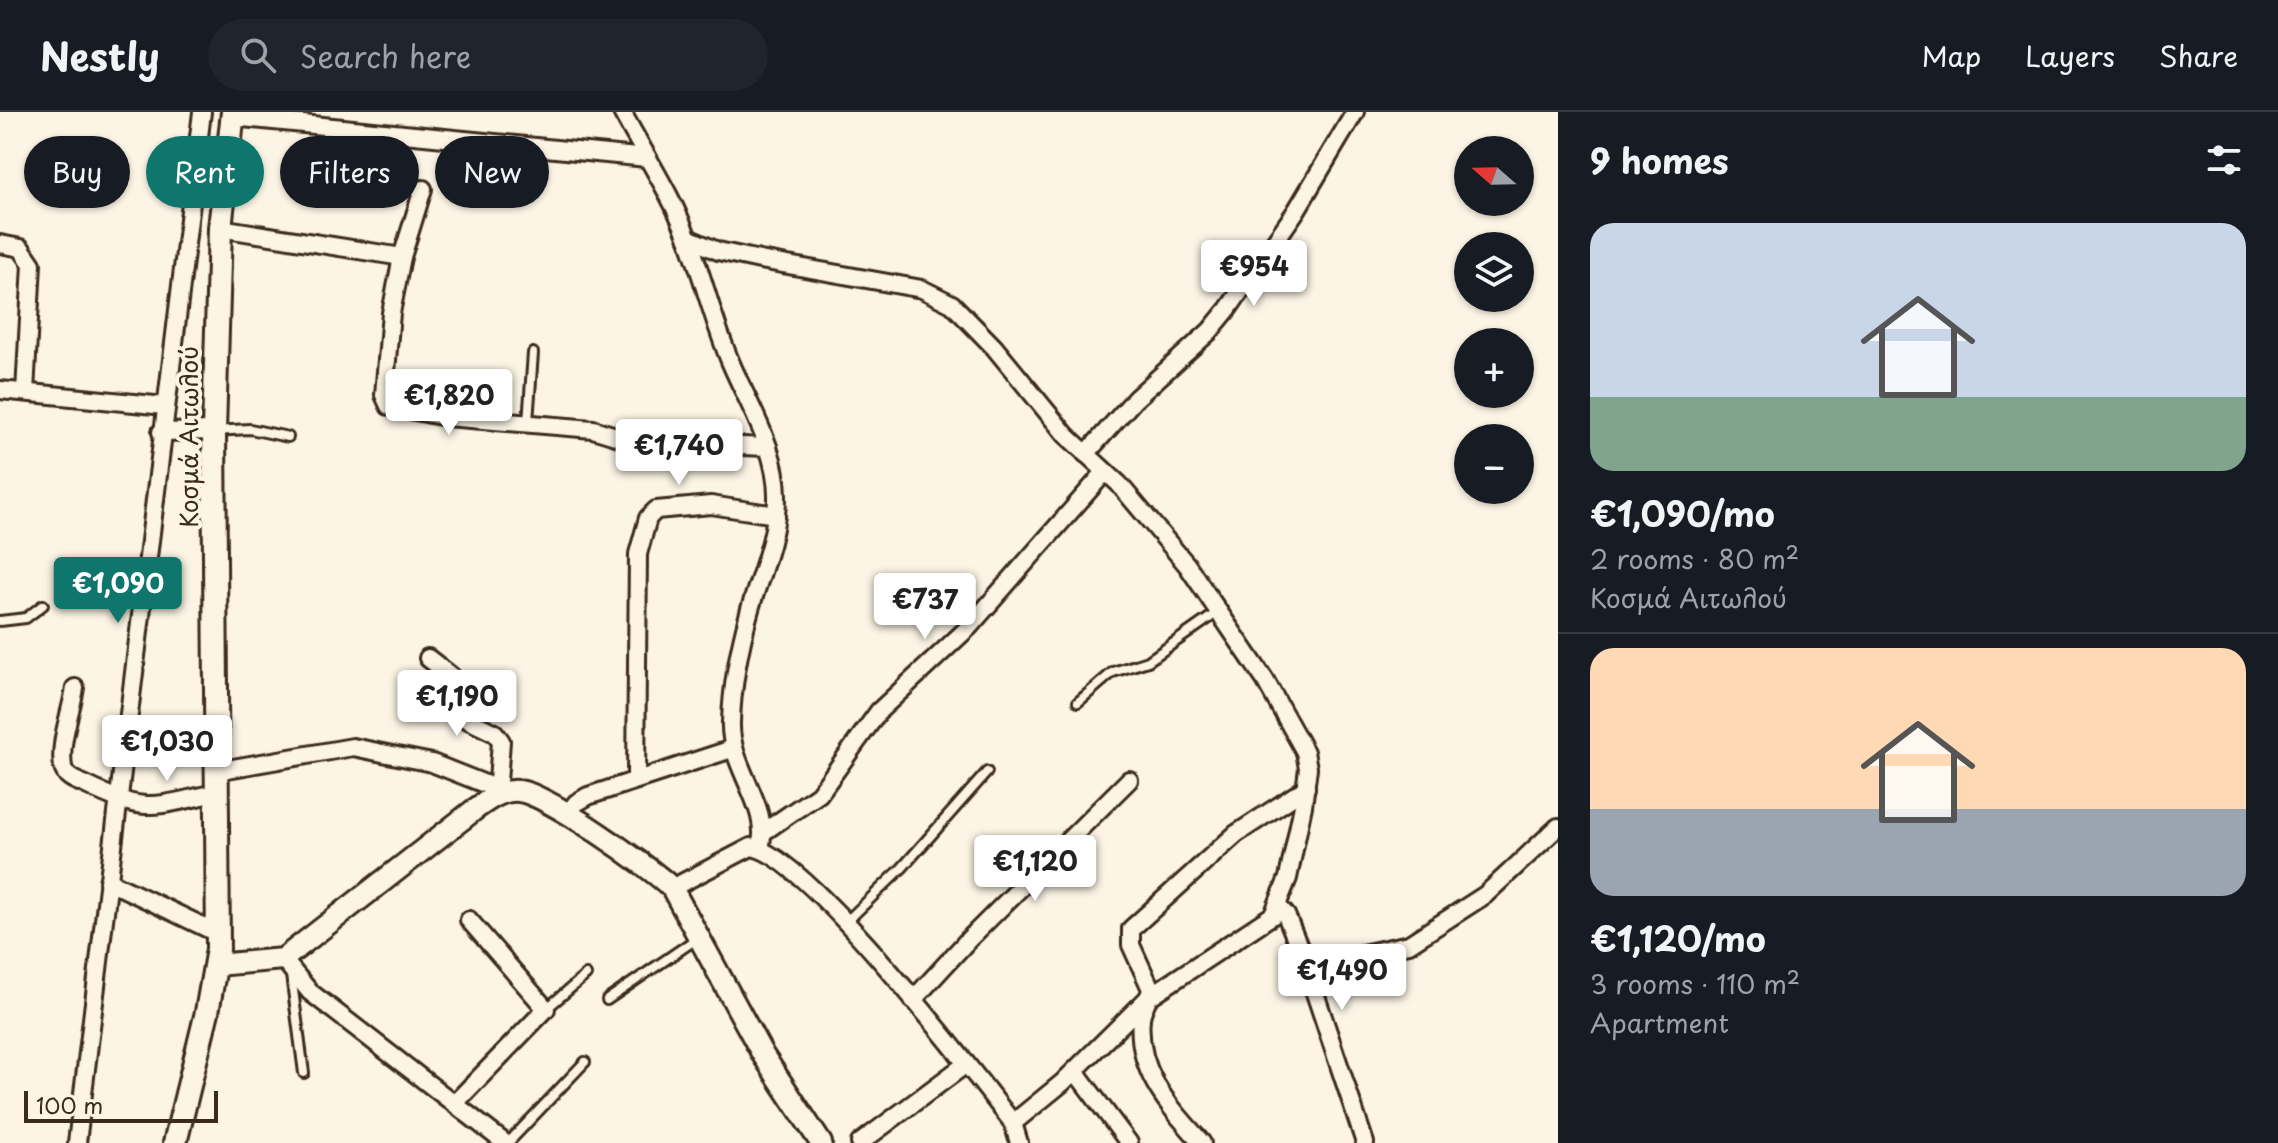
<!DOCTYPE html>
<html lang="en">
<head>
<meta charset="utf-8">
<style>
  :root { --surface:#171b24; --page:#20242c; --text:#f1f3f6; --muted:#9ea1a6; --line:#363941; --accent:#0f766e }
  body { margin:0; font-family:"Playpen Sans",sans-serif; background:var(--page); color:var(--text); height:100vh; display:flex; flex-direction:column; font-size:30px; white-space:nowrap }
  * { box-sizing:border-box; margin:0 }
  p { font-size:26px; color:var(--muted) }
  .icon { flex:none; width:44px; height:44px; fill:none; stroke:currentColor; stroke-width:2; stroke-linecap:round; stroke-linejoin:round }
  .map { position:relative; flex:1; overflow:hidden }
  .panel { display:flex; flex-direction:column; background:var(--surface); width:720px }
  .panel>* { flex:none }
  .hud { position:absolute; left:24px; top:24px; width:760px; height:72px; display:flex; gap:16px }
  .needle { width:52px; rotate:290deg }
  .fabs { position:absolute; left:1454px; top:24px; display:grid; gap:16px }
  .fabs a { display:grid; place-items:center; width:80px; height:80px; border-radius:50%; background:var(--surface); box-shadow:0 2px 6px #0004; font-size:40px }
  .scale { position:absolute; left:24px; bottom:20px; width:194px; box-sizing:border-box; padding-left:8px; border:4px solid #3b2a1e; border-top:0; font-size:22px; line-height:28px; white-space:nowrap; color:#3b2a1e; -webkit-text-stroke:6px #fcf5e5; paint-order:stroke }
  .price { position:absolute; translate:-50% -68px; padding:0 18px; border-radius:8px; background:#fff; color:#222; font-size:26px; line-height:52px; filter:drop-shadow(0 2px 4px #0008) }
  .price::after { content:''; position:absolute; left:50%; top:48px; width:24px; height:18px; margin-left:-12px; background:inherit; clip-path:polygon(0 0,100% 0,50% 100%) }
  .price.on { background:var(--accent); color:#fff }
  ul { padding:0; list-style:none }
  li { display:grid; align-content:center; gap:16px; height:424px; padding:0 32px }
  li+li { border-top:2px solid var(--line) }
  li span { display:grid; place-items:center; height:248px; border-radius:24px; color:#555 }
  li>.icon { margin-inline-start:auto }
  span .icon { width:144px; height:144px; fill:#fffc; stroke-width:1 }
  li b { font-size:34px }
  h2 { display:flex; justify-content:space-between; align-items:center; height:96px; padding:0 32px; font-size:34px }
  .pill { padding:0 28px; border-radius:36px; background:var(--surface); box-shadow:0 2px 6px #0004; font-size:28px; line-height:72px }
  .pill.on { background:var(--accent); color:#fff }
  header { display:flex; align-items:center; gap:48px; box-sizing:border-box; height:112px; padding:0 40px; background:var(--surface); border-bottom:2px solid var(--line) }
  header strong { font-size:38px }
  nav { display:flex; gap:44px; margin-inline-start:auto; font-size:28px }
  .search { width:560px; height:72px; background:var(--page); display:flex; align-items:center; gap:20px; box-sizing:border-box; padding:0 28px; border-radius:44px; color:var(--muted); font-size:30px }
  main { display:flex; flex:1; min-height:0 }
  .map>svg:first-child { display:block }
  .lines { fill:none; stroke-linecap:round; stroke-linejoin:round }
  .service-casing { stroke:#3b2a1e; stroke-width:14 }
  .minor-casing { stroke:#3b2a1e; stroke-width:22 }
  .tertiary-casing { stroke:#3b2a1e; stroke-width:26 }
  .secondary-casing { stroke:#3b2a1e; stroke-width:28 }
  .service { stroke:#fcf5e5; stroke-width:8 }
  .minor { stroke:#fcf5e5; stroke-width:16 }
  .tertiary { stroke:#fcf5e5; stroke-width:20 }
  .secondary { stroke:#fcf5e5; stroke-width:22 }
  .labels { text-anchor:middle; stroke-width:8; stroke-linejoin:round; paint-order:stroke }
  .street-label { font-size:24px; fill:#3b2a1e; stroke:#fcf5e5 }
</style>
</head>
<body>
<header>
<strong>Nestly</strong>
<div class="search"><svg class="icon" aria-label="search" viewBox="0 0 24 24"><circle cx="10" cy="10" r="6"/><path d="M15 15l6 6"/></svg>Search here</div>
<nav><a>Map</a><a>Layers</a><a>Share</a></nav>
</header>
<main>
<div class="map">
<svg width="1558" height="1031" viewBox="0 0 1558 1031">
  <rect width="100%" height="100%" fill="#fcf5e5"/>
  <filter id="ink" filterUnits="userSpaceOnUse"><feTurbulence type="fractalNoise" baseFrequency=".0125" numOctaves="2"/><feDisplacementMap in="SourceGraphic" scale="16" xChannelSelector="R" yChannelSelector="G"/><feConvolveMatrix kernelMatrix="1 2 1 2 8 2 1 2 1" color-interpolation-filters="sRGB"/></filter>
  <g filter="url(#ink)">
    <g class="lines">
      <g class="service-casing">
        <g id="service">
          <path d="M528,310L533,241"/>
          <path d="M214,319L250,317L288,325"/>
          <path d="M0,509L26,506L43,493"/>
          <path d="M1078,590L1113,560L1148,549L1218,500"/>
          <path d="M846,810L902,756L987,660"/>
          <path d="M291,863L304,961"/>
          <path d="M607,888L699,825"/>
          <path d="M546,897L586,863"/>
          <path d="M508,1031L585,950"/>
        </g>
      </g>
      <g class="minor-casing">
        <g id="minor">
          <path d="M622,0C645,43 672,83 689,129C704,169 714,210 730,249C748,292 778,338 777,386C777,425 761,460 750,497C740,533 732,573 731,610C729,656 772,695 760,736"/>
          <path d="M232,5L647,46"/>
          <path d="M423,77L402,145L391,201L384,283L389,294L446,305L593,317L635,330L768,335"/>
          <path d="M220,116L402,145"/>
          <path d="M688,126L718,139L760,148L922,177L952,192L994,235L1066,323L1119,372L1187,453L1265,568L1305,640L1308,656L1303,694L1288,766L1273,803L1149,885L1062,971L1013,1011"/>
          <path d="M0,132L21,136L32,152L25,280"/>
          <path d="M0,278L165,294"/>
          <path d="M161,320L214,319"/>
          <path d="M1086,342L1135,287L1210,219L1228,197L1296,99L1355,0"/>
          <path d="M428,546L451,564L462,605L495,621L501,629L497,683"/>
          <path d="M75,576C71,600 59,631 63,655C65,666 77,669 86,673C147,703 153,694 216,681"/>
          <path d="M216,659L353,635L432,651L495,676"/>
          <path d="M636,668L638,442L648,406L656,398L711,393L776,403"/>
          <path d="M567,703L576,691L588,684L732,637"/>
          <path d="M765,719L819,682L879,599L969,515L1105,360"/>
          <path d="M108,769L217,821"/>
          <path d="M672,776L751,735C805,741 973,960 1013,1011L1019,1031"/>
          <path d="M1278,794L1286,803L1302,842L1365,1031"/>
          <path d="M283,847L310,880L505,1031"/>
          <path d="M1306,854L1409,832L1485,783L1558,715"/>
          <path d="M913,888L969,827L1129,668"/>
          <path d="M1075,959L1129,1031"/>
          <path d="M455,991L546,897L469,808"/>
          <path d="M77,1031L202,0"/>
          <path d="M860,1031L966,952"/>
          <path d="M1202,1031C1169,994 1136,960 1141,906C1142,896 1149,888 1151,877L1131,833V817L1236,722L1306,676"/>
        </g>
      </g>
      <g class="tertiary-casing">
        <path id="tertiary" d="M216,853L283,847L474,698C487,689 502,677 519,679C547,682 650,755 672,776L763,943L821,1031"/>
      </g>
      <g class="secondary-casing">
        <path id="secondary" d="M175,1031L207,900L218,837L214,319L220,116L233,0"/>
      </g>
      <use href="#service" class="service"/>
      <use href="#minor" class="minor"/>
      <use href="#tertiary" class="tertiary"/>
      <use href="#secondary" class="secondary"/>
    </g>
  </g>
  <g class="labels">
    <g class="street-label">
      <text transform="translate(190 325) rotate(-90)" y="8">Κοσμά Αιτωλού</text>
    </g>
  </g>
</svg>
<div class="fabs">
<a><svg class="needle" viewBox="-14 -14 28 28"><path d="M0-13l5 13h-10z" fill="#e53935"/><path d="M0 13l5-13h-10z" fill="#9ea1a6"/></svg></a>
<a><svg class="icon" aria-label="layers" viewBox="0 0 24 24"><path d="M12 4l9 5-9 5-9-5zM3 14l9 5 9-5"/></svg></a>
<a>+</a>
<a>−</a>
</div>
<div class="scale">100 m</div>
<b class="price" style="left:1254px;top:196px">€954</b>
<b class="price" style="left:449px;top:325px">€1,820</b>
<b class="price" style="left:679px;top:375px">€1,740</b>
<b class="price on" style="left:118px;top:513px">€1,090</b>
<b class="price" style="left:925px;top:529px">€737</b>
<b class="price" style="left:457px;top:626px">€1,190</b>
<b class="price" style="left:167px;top:671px">€1,030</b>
<b class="price" style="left:1035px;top:791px">€1,120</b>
<b class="price" style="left:1342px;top:900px">€1,490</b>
<div class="hud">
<a class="pill">Buy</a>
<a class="pill on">Rent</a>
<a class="pill">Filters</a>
<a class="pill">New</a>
</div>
</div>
<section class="panel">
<h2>9 homes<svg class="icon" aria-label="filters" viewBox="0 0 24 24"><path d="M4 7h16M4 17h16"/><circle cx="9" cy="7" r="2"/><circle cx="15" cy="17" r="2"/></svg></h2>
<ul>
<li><span style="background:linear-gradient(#c9d6e8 70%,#7fa58c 0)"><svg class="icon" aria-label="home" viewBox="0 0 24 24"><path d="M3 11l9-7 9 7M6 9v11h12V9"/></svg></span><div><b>€1,090/mo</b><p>2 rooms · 80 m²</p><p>Κοσμά Αιτωλού</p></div></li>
<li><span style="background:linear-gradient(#ffd9b3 65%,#9aa5b1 0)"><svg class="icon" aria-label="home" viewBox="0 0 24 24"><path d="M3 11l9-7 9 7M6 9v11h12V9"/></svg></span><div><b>€1,120/mo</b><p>3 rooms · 110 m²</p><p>Apartment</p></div></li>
</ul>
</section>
</main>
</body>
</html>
